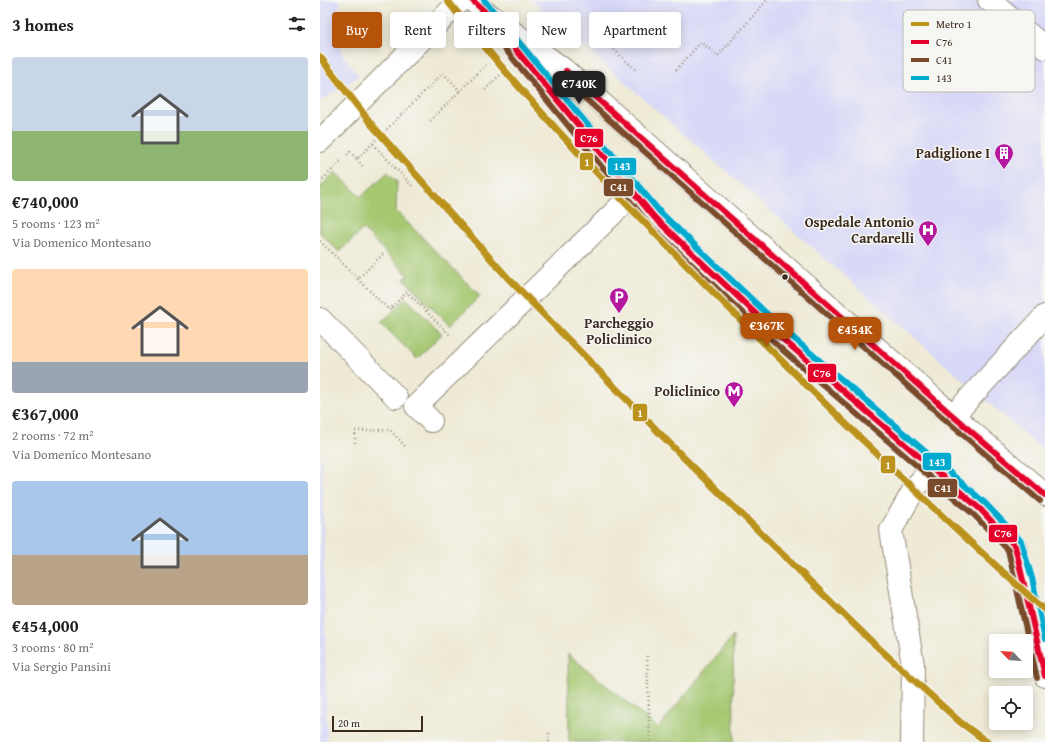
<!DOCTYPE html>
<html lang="en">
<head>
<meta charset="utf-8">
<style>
  :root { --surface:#fff; --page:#f2f2f2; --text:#202124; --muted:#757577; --accent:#b45309 }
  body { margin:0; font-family:"Gentium Book Plus",serif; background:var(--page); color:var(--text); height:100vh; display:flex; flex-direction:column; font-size:15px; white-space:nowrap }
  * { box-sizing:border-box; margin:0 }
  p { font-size:13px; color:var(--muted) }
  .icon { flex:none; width:22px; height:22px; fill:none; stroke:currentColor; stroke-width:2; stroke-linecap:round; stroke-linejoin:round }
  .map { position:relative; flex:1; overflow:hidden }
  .side { display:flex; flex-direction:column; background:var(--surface); width:320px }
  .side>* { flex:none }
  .top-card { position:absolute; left:12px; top:12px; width:380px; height:36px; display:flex; gap:8px }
  .needle { width:26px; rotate:295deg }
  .buttons { position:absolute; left:669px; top:634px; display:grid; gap:8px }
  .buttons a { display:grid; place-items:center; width:44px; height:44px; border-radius:4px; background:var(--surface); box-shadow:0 2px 10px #0003; font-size:20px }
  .scale { position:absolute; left:12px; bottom:10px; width:91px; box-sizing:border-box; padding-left:4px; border:2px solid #3b2a1e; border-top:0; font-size:11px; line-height:14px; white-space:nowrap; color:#3b2a1e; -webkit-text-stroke:3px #f6f6f2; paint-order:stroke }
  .price { position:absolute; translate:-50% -34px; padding:0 9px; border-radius:8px; background:var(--accent); color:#fff; font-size:13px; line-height:26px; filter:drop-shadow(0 1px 2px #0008) }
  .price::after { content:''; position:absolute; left:50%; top:24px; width:12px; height:9px; margin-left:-6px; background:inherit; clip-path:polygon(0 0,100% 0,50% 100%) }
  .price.current { background:#222; color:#fff }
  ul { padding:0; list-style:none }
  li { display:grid; align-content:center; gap:8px; height:212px; padding:0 12px }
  li span { display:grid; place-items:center; height:124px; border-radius:4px; color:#555 }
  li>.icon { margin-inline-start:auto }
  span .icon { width:72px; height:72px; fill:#fffc; stroke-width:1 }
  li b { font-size:17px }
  h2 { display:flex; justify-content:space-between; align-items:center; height:48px; padding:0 12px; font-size:17px }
  .tag { padding:0 14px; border-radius:4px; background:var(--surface); box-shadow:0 2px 10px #0003; font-size:14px; line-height:36px }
  .tag.current { background:var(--accent); color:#fff }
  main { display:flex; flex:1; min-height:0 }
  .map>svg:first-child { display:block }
  .built { fill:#d7d7f8 }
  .green { fill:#a5c871; stroke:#707948 }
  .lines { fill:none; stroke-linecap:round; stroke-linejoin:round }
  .minor-casing { stroke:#948a7a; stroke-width:24 }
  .major-casing { stroke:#948a7a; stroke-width:24 }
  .path { stroke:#948a7a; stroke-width:2.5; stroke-dasharray:1 3; stroke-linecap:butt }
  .minor { stroke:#fff; stroke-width:22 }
  .major { stroke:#fff; stroke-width:22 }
  .bus-1-casing { stroke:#f6f6f2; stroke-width:9 }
  .bus-2-casing { stroke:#f6f6f2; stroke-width:9 }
  .bus-3-casing { stroke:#f6f6f2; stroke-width:9 }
  .bus-1 { stroke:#e4002b; stroke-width:6 }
  .bus-2 { stroke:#7a4b2a; stroke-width:6 }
  .bus-3 { stroke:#00a9ce; stroke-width:6 }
  .metro-1-casing { stroke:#f6f6f2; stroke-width:10 }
  .metro-1 { stroke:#ba921c; stroke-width:7 }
  .bus-dot { fill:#3b2a1e; stroke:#f6f6f2; stroke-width:1.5 }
  .labels { text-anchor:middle; stroke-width:3; stroke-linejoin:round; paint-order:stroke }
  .poi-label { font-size:14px; font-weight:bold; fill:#3b2a1e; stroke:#f6f6f2; text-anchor:end }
  .key { fill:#f6f6f2; stroke:#beb9b2; stroke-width:1 }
  .key-label { font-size:11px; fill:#3b2a1e }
  .line-badge { stroke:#f6f6f2; stroke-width:1.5 }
  .badge-label { font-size:11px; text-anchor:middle; font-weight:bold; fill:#fff }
</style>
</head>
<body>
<main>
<section class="side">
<h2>3 homes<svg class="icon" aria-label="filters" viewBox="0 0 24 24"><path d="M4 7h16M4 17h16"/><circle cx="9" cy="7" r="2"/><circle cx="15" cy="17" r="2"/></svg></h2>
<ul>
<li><span style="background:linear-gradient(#c9d6e8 60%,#8fb573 0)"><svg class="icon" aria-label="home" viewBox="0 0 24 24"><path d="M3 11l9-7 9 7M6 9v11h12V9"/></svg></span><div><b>€740,000</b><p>5 rooms · 123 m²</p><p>Via Domenico Montesano</p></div></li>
<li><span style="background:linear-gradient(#ffd9b3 75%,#9aa5b1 0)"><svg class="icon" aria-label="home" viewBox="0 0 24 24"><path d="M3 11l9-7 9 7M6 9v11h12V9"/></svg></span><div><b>€367,000</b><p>2 rooms · 72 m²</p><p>Via Domenico Montesano</p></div></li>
<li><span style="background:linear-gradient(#a9c7e8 60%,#b9a48a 0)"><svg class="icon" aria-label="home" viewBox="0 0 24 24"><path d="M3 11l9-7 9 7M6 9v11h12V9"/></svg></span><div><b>€454,000</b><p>3 rooms · 80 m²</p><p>Via Sergio Pansini</p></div></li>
</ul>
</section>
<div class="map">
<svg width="725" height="742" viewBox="0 0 725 742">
  <rect width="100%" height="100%" fill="#f6f6f2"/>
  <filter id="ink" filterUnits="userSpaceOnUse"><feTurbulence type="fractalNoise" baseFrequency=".025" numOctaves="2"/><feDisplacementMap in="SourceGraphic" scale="8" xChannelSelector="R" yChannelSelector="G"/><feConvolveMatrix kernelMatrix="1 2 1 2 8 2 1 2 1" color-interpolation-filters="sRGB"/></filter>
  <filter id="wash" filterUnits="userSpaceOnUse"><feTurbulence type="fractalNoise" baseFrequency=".012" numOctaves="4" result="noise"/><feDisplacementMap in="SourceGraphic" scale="16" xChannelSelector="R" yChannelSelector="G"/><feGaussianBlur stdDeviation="0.9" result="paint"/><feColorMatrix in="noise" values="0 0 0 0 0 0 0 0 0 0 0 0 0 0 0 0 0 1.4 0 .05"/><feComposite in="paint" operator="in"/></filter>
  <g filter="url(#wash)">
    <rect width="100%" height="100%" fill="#eeead5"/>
    <g class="built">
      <path d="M0,0H21L13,29L24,57L39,76L0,102Z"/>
      <path d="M212,0H725V452L327,102Z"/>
      <path d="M0,459H2L7,742H0Z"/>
    </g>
    <g class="green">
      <path d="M15,172L41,197L68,172L77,181L76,211L160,296L130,326L84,279L88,275L43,229L19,252L0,233V187Z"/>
      <path d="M86,298L122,334L97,359L61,323Z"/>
      <path d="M413,636L414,742H249L248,654L338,728Z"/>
    </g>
  </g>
  <g filter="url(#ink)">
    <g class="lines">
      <g class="minor-casing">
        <g id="minor">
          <path d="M669,0L725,48"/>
          <path d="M0,141L141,0"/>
          <path d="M0,319L76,397"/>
          <path d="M633,416L725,316"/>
          <path d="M111,421L96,406L314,193"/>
          <path d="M592,742L593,665L571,530L596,486L612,469"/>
        </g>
      </g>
      <g class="major-casing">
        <g id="major">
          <path d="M152,0L164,11L243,69L633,416L725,495"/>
          <path d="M164,11L334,217L458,335L660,509L695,546L704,580L725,676"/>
        </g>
      </g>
      <g class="path">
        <path d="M291,47L317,71"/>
        <path d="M356,70L381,42L398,56L447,0"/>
        <path d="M165,90L180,75"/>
        <path d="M110,121L140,91"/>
        <path d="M53,144L93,187"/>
        <path d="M27,155L30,152L37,159L123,73L140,91L168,63"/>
        <path d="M37,159L44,168"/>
        <path d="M0,182L21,161"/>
        <path d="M0,241L38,279L65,252"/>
        <path d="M38,279L69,310L87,292L130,335"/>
        <path d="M35,443V431L70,430L87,448"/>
        <path d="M327,656L330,742"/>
        <path d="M229,733V742"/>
      </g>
      <use href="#minor" class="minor"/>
      <use href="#major" class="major"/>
      <g class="bus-1-casing">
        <g id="bus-1">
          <path d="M152,0L164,11L334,217L458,335L660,509L695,546L725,676"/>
          <path d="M246,71L633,416L725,495"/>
        </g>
      </g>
      <g class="bus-2-casing">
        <g id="bus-2">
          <path d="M158,16L328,223L452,341L654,515L688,550L717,678"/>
          <path d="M241,77L628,422L720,501"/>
        </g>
      </g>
      <g class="bus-3-casing">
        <path id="bus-3" d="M164,0L340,212L463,329L665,503L701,541L712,578L725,639"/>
      </g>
      <use href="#bus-1" class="bus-1"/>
      <use href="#bus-2" class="bus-2"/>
      <use href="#bus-3" class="bus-3"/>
      <g class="metro-1-casing">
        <g id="metro-1">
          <path d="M127,0C210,106 304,203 399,298C505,405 613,510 725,610"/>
          <path d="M0,57L52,125L187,277L363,457L550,640L640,722L667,742"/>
        </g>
      </g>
      <use href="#metro-1" class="metro-1"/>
    </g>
  </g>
  <defs>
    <g id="building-pin" transform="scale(1)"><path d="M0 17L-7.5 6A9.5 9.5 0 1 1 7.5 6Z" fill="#b5179e" stroke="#f6f6f2"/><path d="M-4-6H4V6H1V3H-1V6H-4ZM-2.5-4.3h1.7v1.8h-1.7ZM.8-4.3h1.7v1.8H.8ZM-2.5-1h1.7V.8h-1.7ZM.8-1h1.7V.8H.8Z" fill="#fff"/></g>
    <g id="hospital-pin" transform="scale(1)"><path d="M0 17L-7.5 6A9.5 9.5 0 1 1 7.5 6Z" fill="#b5179e" stroke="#f6f6f2"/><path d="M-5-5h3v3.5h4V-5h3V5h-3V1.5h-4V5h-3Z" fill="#fff"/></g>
    <g id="parking-pin" transform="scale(1)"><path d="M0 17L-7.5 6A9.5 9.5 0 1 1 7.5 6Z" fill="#b5179e" stroke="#f6f6f2"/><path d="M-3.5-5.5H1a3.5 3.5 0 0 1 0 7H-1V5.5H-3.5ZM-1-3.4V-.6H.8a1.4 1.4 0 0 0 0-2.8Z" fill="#fff"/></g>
    <g id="metro-pin" transform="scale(1)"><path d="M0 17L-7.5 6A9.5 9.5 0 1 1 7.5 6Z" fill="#b5179e" stroke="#f6f6f2"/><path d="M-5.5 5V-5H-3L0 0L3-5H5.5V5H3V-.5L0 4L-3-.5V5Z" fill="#fff"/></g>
  </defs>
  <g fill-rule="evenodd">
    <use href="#building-pin" x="684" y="153"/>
    <use href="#hospital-pin" x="608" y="230"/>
    <use href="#parking-pin" x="299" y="297"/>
    <use href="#metro-pin" x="414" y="391"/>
  </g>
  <circle class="bus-dot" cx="465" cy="277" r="3.5"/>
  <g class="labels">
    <g class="poi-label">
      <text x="670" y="158">Padiglione I</text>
      <text x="594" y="227">Ospedale Antonio<tspan x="594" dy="16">Cardarelli</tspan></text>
      <text x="299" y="328" text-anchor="middle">Parcheggio<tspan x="299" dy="16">Policlinico</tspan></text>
      <text x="400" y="396">Policlinico</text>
    </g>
  </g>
  <rect x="583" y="10" width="132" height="82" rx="6" class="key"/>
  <rect x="591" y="22" width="18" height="4" fill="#ba921c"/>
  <rect x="591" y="40" width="18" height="4" fill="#e4002b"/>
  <rect x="591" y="58" width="18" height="4" fill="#7a4b2a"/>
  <rect x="591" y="76" width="18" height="4" fill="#00a9ce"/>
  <g class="key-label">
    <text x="616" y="28">Metro 1</text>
    <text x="616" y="46">C76</text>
    <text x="616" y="64">C41</text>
    <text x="616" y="82">143</text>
  </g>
  <g class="line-badge">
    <rect x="254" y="128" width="30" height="20" rx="4" fill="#e4002b"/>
    <rect x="259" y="152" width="15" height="19" rx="4" fill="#ba921c"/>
    <rect x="287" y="157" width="30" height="19" rx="4" fill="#00a9ce"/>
    <rect x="283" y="178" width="31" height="19" rx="4" fill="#7a4b2a"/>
    <rect x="487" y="363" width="30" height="20" rx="4" fill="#e4002b"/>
    <rect x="312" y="403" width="16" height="19" rx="4" fill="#ba921c"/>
    <rect x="602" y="452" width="30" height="19" rx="4" fill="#00a9ce"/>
    <rect x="560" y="455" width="16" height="19" rx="4" fill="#ba921c"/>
    <rect x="607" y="478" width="31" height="20" rx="4" fill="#7a4b2a"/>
    <rect x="668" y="524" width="30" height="19" rx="4" fill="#e4002b"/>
  </g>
  <g class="badge-label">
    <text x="269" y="142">C76</text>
    <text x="267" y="166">1</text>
    <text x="302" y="170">143</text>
    <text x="299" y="191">C41</text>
    <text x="502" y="377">C76</text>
    <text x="320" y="417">1</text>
    <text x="617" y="466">143</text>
    <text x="568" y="469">1</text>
    <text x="623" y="492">C41</text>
    <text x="683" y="537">C76</text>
  </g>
</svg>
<div class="buttons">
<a><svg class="needle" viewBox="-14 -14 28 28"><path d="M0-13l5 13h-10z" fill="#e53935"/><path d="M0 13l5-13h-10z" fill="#757577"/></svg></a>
<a><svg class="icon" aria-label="locate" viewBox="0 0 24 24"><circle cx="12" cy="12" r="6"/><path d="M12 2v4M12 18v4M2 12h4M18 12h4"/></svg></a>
</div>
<div class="scale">20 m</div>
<b class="price current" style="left:259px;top:105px">€740K</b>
<b class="price" style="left:447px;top:347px">€367K</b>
<b class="price" style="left:535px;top:351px">€454K</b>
<div class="top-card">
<a class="tag current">Buy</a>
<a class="tag">Rent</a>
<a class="tag">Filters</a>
<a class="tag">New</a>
<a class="tag">Apartment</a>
</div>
</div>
</main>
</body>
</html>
